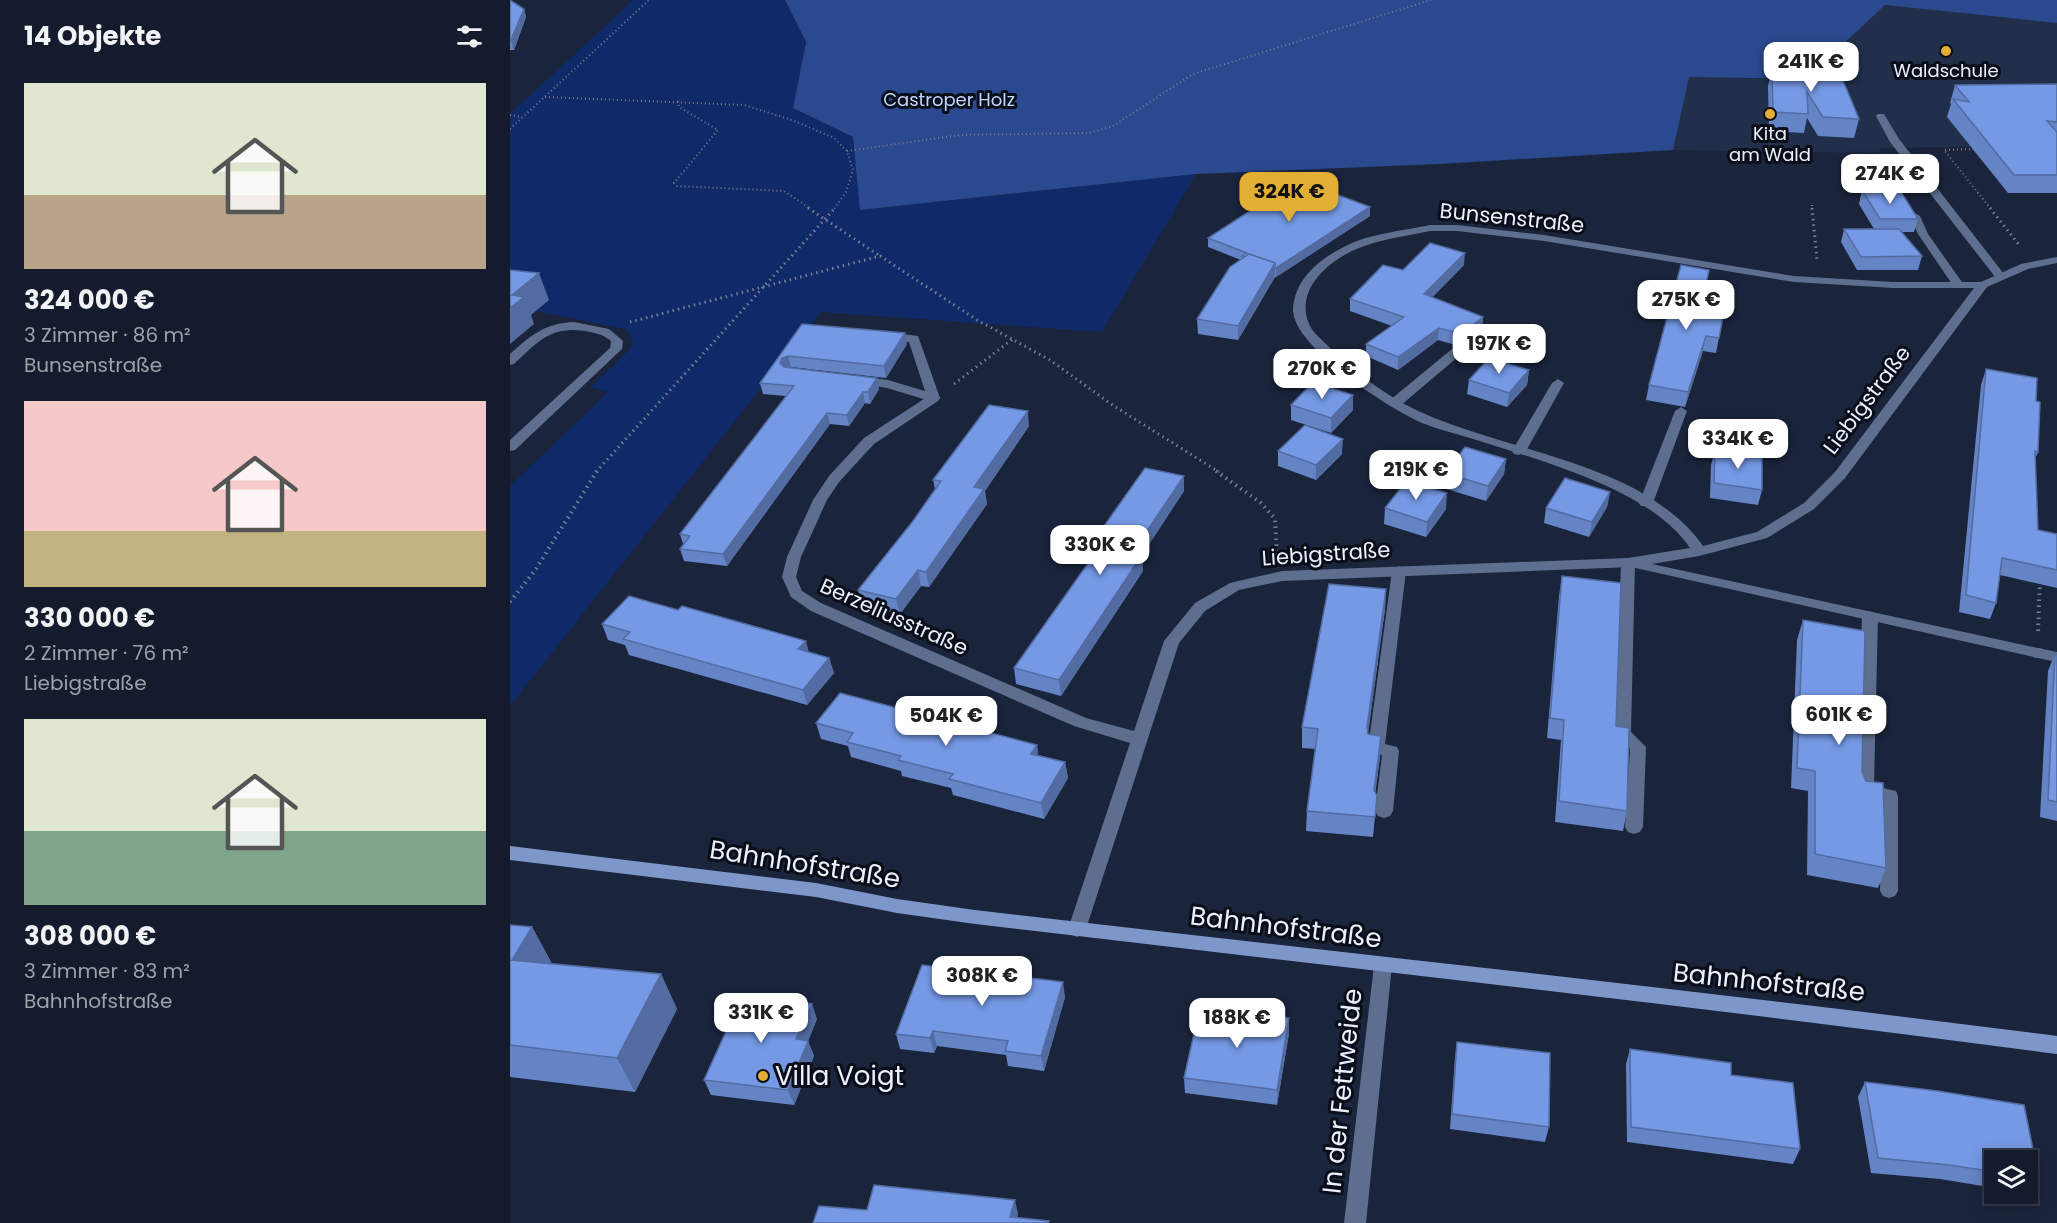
<!DOCTYPE html>
<html lang="de">
<head>
<meta charset="utf-8">
<style>
  :root { --surface:#141b2c; --page:#212838; --text:#f1f3f6; --muted:#9da1a9; --line:#333948; --accent:#e3ae34 }
  body { margin:0; font-family:Poppins,sans-serif; background:var(--page); color:var(--text); height:100vh; display:flex; flex-direction:column; font-size:22px; white-space:nowrap }
  * { box-sizing:border-box; margin:0 }
  p { font-size:20px; color:var(--muted) }
  .icon { flex:none; width:33px; height:33px; fill:none; stroke:currentColor; stroke-width:2; stroke-linecap:round; stroke-linejoin:round }
  .map { position:relative; flex:1; overflow:hidden }
  .details { display:flex; flex-direction:column; background:var(--surface); width:510px }
  .details>* { flex:none }
  .buttons { position:absolute; left:1474px; top:1150px; display:grid; gap:12px }
  .buttons a { display:grid; place-items:center; width:54px; height:54px; border-radius:0px; background:var(--surface); box-shadow:0 3px 15px #0003,0 0 0 2px var(--line); font-size:30px }
  .price { position:absolute; translate:-50% -51px; padding:0 14px; border-radius:12px; background:#fff; color:#222; font-size:20px; line-height:39px; filter:drop-shadow(0 2px 3px #0008) }
  .price::after { content:''; position:absolute; left:50%; top:36px; width:18px; height:14px; margin-left:-9px; background:inherit; clip-path:polygon(0 0,100% 0,50% 100%) }
  .price.selected { background:var(--accent); color:#111 }
  ul { padding:0; list-style:none }
  li { display:grid; align-content:center; gap:12px; height:318px; padding:0 24px }
  li span { display:grid; place-items:center; height:186px; border-radius:0px; color:#555 }
  li>.icon { margin-inline-start:auto }
  span .icon { width:108px; height:108px; fill:#fffc; stroke-width:1 }
  li b { font-size:26px }
  h2 { display:flex; justify-content:space-between; align-items:center; height:72px; padding:0 24px; font-size:26px }
  main { display:flex; flex:1; min-height:0 }
  .map>svg:first-child { display:block }
  .built { fill:#212f4b }
  .green { fill:#0f2969 }
  .forest { fill:#2a498e }
  .lines { fill:none; stroke-linecap:round; stroke-linejoin:round }
  .path-far2 { stroke:#777f92; stroke-width:2; stroke-dasharray:1 3; stroke-linecap:butt }
  .path-far1 { stroke:#777f92; stroke-width:3; stroke-dasharray:1.5 4; stroke-linecap:butt }
  .path { stroke:#777f92; stroke-width:4; stroke-dasharray:1.5 4.5; stroke-linecap:butt }
  .lane { fill:#5e6e8e; fill-rule:evenodd }
  .street { fill:#5e6e8e; fill-rule:evenodd }
  .secondary { fill:#7e97ca; fill-rule:evenodd }
  .wall { fill:#6584c5 }
  .shaded-wall { fill:#526ba0 }
  .building { fill:#7599e5; stroke:#526ba0; stroke-width:1.5 }
  .poi-dot { fill:#e3ae34; stroke:#090e18; stroke-width:2 }
  .labels { text-anchor:middle; stroke-width:6; stroke-linejoin:round; paint-order:stroke }
  .far-poi-label { font-size:18px; fill:#ebf1fe; stroke:#090e18 }
  .far-park-label { font-size:18px; fill:#c0d5fd; stroke:#090e18 }
  .street-label { font-size:21px; fill:#ebf1fe; stroke:#090e18 }
  .near-street-label { font-size:26px; fill:#ebf1fe; stroke:#090e18 }
  .near-poi-label { font-size:26px; fill:#ebf1fe; stroke:#090e18; text-anchor:start }
</style>
</head>
<body>
<main>
<section class="details">
<h2>14 Objekte<svg class="icon" aria-label="filters" viewBox="0 0 24 24"><path d="M4 7h16M4 17h16"/><circle cx="9" cy="7" r="2"/><circle cx="15" cy="17" r="2"/></svg></h2>
<ul>
<li><span style="background:linear-gradient(#dfe7d0 60%,#b9a48a 0)"><svg class="icon" aria-label="home" viewBox="0 0 24 24"><path d="M3 11l9-7 9 7M6 9v11h12V9"/></svg></span><div><b>324 000 €</b><p>3 Zimmer · 86 m²</p><p>Bunsenstraße</p></div></li>
<li><span style="background:linear-gradient(#f6c9c9 70%,#c2b280 0)"><svg class="icon" aria-label="home" viewBox="0 0 24 24"><path d="M3 11l9-7 9 7M6 9v11h12V9"/></svg></span><div><b>330 000 €</b><p>2 Zimmer · 76 m²</p><p>Liebigstraße</p></div></li>
<li><span style="background:linear-gradient(#dfe7d0 60%,#7fa58c 0)"><svg class="icon" aria-label="home" viewBox="0 0 24 24"><path d="M3 11l9-7 9 7M6 9v11h12V9"/></svg></span><div><b>308 000 €</b><p>3 Zimmer · 83 m²</p><p>Bahnhofstraße</p></div></li>
</ul>
</section>
<div class="map">
<svg width="1547" height="1223" viewBox="0 0 1547 1223">
  <rect width="100%" height="100%" fill="#1a243b"/>
  <path class="built" d="M1375,5L1547,23V146L1369,148L1371,153L1163,150L1178,77L1296,79Z"/>
  <path class="green" d="M123,0H275L296,42L283,108L343,137L351,210L686,174L592,332L311,312L0,706V486L98,392L81,387L119,350L123,343L120,334L115,329L26,311L0,295V114Z"/>
  <path class="forest" d="M275,0H1547V23L1375,5L1296,79L1179,77L1163,150L930,164L686,174L350,210L343,137L283,108L296,42Z"/>
  <g class="lines">
    <g class="path-far2">
      <path d="M35,97L234,105L282,120L324,138L337,151L343,170L336,192L324,209"/>
      <path d="M168,101L169,107L208,130L164,183L167,186L274,191L301,209"/>
      <path d="M0,115L12,117"/>
      <path d="M0,129L139,0"/>
      <path d="M1468,149L1434,150L1481,209"/>
      <path d="M337,151L450,135L579,133L603,126L683,74L921,0"/>
      <path d="M1302,205V209"/>
    </g>
    <g class="path-far1">
      <path d="M298,208L370,256"/>
      <path d="M1302,208L1307,259"/>
      <path d="M1480,208L1510,246"/>
      <path d="M120,322L370,256L467,320L540,360L604,406L709,472"/>
      <path d="M444,384L504,338"/>
      <path d="M86,472L325,208"/>
    </g>
    <g class="path">
      <path d="M706,471L751,503L765,519L767,554"/>
      <path d="M0,602L26,569L87,471"/>
      <path d="M1528,631L1530,581"/>
    </g>
    <g class="lane">
      <path d="M1368,114H1374L1389,139L1494,274V278H1486L1380,142L1366,116Z"/>
      <path d="M1405,213L1410,216L1418,234L1454,285L1452,287H1444L1408,234L1400,216Z"/>
      <path d="M64,322L99,329L113,341L112,349L5,450L0,451V440L100,348L101,341C93,334 85,333 75,331C40,326 28,342 4,364L0,365V354C20,336 35,323 64,322Z"/>
      <path d="M377,332L408,336L430,398L428,401H420L377,388L344,383L342,380L344,377L348,376L378,380L415,391L399,342L373,339V333Z"/>
      <path d="M957,348L961,349V355L949,356L890,406H880L879,403L880,400L942,349Z"/>
      <path d="M1048,379L1054,383L1016,451L1009,455L1004,454L1002,451L1042,383Z"/>
      <path d="M1171,407L1177,411L1143,503L1141,506H1131L1129,503L1165,411Z"/>
      <path d="M1118,558L1125,563L1121,732L1136,747L1133,827L1130,832L1124,834L1118,832L1115,827L1120,749L1105,734L1111,563Z"/>
      <path d="M889,566L896,571L875,744L887,747L889,751L883,811L880,816L874,818L868,816L865,811L872,755L860,752L858,748L882,571Z"/>
      <path d="M1360,611L1368,616L1364,786L1386,791L1388,796V891L1385,896L1379,898L1373,896L1370,891L1371,801L1349,796L1347,791L1352,616Z"/>
      <path d="M1528,648L1547,652V662L1523,657L1520,653L1523,649Z"/>
    </g>
    <g class="street">
      <path d="M920,225H947L1034,235L1284,276L1383,282H1471L1511,264L1547,257V263L1518,269L1477,287L1335,478L1304,509L1257,538L1189,556L1142,564L1528,648L1533,649L1536,653L1533,657L1528,658L1121,567L772,581L729,590L695,611L669,643L576,929L574,934L567,937L560,934L558,929L620,743L564,726L301,611L281,597L272,577L277,557L303,500L319,476L354,438L420,395H428L430,398L428,401L364,444L329,482L317,500L291,557L286,577L292,591L311,603L576,718L624,731L654,641L685,603L720,583L772,571L1118,558L1180,548C1163,522 1129,501 1101,488C1056,467 1007,453 960,438C944,433 927,429 912,423C880,409 782,347 783,309C785,276 814,256 840,244C860,234 897,230 920,225ZM920,231H947L1034,241L1284,282L1383,288H1464L1325,472L1294,503L1247,532L1193,546C1174,518 1141,496 1111,482C1050,454 984,442 922,417C882,401 845,373 815,343C810,338 803,332 800,326C783,290 819,260 849,248C871,239 897,236 920,231Z"/>
      <path d="M873,957L880,959L882,965L856,1223H834L864,965L866,959Z"/>
    </g>
    <path class="secondary" d="M0,846L306,883L387,899L465,910C826,952 1187,990 1547,1036V1054C1187,1006 826,967 465,924L387,913L306,897L0,860Z"/>
  </g>
  <g class="wall">
    <path d="M0,0L14,9L16,17L4,50H0Z"/>
    <path d="M1262,67L1291,72L1349,119L1344,138L1308,136L1297,118L1294,133L1259,131L1258,86Z"/>
    <path d="M1547,84V193H1498L1437,117L1441,104L1440,103L1445,85Z"/>
    <path d="M1352,190L1408,219L1404,232H1392L1412,256L1408,270H1347L1331,242L1334,229H1364L1349,204Z"/>
    <path d="M860,207V216L766,277H765L728,340L688,334L687,319L731,260L698,247V238Z"/>
    <path d="M954,265L922,297L973,317L972,329L949,346L928,340L888,370L856,356V344L882,326L840,311V299L893,270Z"/>
    <path d="M1192,303L1215,307L1206,353L1193,351L1175,407L1136,400L1139,385Z"/>
    <path d="M292,324L397,344L376,378L281,367L279,368L369,389L360,404L355,403L339,426L320,424L217,566L174,561L170,549L173,544L170,534L276,396L253,394L250,383Z"/>
    <path d="M1476,369L1526,401L1528,452L1525,459L1528,530L1547,534V588L1490,575L1486,603L1480,619L1449,612L1471,385Z"/>
    <path d="M1019,370L1017,385L997,407L957,394L959,380Z"/>
    <path d="M781,405L843,410L821,433L781,420Z"/>
    <path d="M519,426L475,491L477,504L419,587L411,586L390,614L352,606L348,590L403,521L425,489L423,480Z"/>
    <path d="M1205,450L1252,490L1248,505L1200,498L1201,465Z"/>
    <path d="M768,451L832,454L806,480L768,466Z"/>
    <path d="M996,459L994,474L976,501L933,488L935,473Z"/>
    <path d="M674,476V491L632,555L633,571L551,696L506,684L504,668L583,556L582,543Z"/>
    <path d="M1100,492L1097,507L1079,537L1034,523L1036,508Z"/>
    <path d="M875,508L936,509L916,537L874,524Z"/>
    <path d="M1052,576L1106,726L1117,811L1113,831L1045,822L1051,740L1037,738L1049,596Z"/>
    <path d="M876,589L875,609L858,733V734L871,736L870,757L865,793L867,796L863,837L796,831L797,811L806,749L792,748V727Z"/>
    <path d="M1293,620L1352,771L1376,868L1368,888L1297,875L1298,791L1281,788L1287,640Z"/>
    <path d="M92,624L299,652L319,658L324,673L297,705L119,655L115,645L98,640Z"/>
    <path d="M1545,654L1547,655V821L1530,817L1538,671Z"/>
    <path d="M306,723L527,745L528,755L555,762L558,778L534,819L443,795L441,788L392,776L391,771L341,757L338,746L311,739Z"/>
    <path d="M0,925L22,927L41,962L40,964L151,974L167,1009L125,1092L0,1077Z"/>
    <path d="M555,997L534,1071L498,1066L496,1055L427,1046L424,1053L390,1049L386,1034Z"/>
    <path d="M307,1019L298,1041L304,1056L284,1105L201,1095L194,1080Z"/>
    <path d="M779,1033L767,1105L675,1093L674,1078Z"/>
    <path d="M947,1042L1039,1127L1035,1142L940,1129L945,1057Z"/>
    <path d="M1120,1049L1221,1075L1290,1149L1283,1164L1117,1142L1116,1064Z"/>
    <path d="M1355,1082L1428,1091L1514,1105L1529,1179L1520,1194L1518,1193V1161H1485V1188L1430,1179L1361,1173L1348,1097Z"/>
  </g>
  <g class="shaded-wall">
    <path d="M14,9L16,17L4,50L1,42Z"/>
    <path d="M860,207V216L766,277V268Z"/>
    <path d="M955,253L954,265L914,306V294Z"/>
    <path d="M765,263V277L728,340V326Z"/>
    <path d="M29,273L39,300L21,315L24,324L0,344V308L2,295Z"/>
    <path d="M973,317L972,329L949,346L951,334Z"/>
    <path d="M929,328L928,340L888,370V357Z"/>
    <path d="M395,333L397,344L376,378L374,366Z"/>
    <path d="M1196,336L1193,351L1175,407L1178,392Z"/>
    <path d="M278,356L281,367L275,369L270,363L272,358Z"/>
    <path d="M1019,370L1017,385L997,407L999,393Z"/>
    <path d="M367,378L369,389L360,404L358,392Z"/>
    <path d="M353,392L355,403L339,426L337,415Z"/>
    <path d="M843,395V410L821,433V418Z"/>
    <path d="M518,411L519,426L475,491L477,504L419,587L416,572L464,487Z"/>
    <path d="M317,413L320,424L217,566L213,554Z"/>
    <path d="M833,439L832,454L806,480V465Z"/>
    <path d="M996,459L994,474L976,501L978,486Z"/>
    <path d="M674,476V491L632,555L633,571L551,696L549,680L622,553Z"/>
    <path d="M1100,492L1097,507L1079,537L1082,522Z"/>
    <path d="M937,493L936,509L916,537L917,522Z"/>
    <path d="M408,570L411,586L390,614L386,599Z"/>
    <path d="M876,589L875,609L856,748L857,727Z"/>
    <path d="M296,641L300,656L288,649Z"/>
    <path d="M319,658L324,673L297,705L293,690Z"/>
    <path d="M871,736L870,757L863,811L864,790Z"/>
    <path d="M527,745L529,760L521,754Z"/>
    <path d="M555,762L558,778L534,819L531,803Z"/>
    <path d="M22,927L41,962L21,995L2,960Z"/>
    <path d="M151,974L167,1009L125,1092L107,1058Z"/>
    <path d="M553,982L555,997L534,1071L531,1056Z"/>
    <path d="M302,1004L307,1019L292,1055L286,1039Z"/>
    <path d="M779,1018V1033L767,1105V1090Z"/>
    <path d="M423,1031L427,1046L424,1053L420,1038Z"/>
    <path d="M298,1041L304,1056L284,1105L278,1090Z"/>
    <path d="M505,1200L508,1214L506,1223L500,1217Z"/>
  </g>
  <g class="building">
    <path d="M0,0L14,9L0,42Z"/>
    <path d="M1262,67L1290,69L1291,72L1330,73L1349,119L1313,117L1297,92L1298,114L1263,112Z"/>
    <path d="M1547,84V122L1537,121L1547,132V175H1504L1443,99L1459,102L1445,85Z"/>
    <path d="M788,180L860,207L766,268H765V263L739,254L735,257L732,256L737,253L698,238Z"/>
    <path d="M1352,190H1390L1408,219H1370Z"/>
    <path d="M1334,229H1389L1412,256L1351,257Z"/>
    <path d="M920,243L955,253L914,294L973,317L951,334L929,328L888,357L856,344L894,317L840,299L873,265L893,270Z"/>
    <path d="M739,254L765,263L728,326L687,319L720,267Z"/>
    <path d="M1171,265L1199,270L1192,303L1215,307L1209,338L1196,336L1178,392L1139,385Z"/>
    <path d="M0,270L29,273L2,295L14,297L0,308Z"/>
    <path d="M292,324L395,333L374,366L278,356L272,358L270,363L274,367L367,378L358,392H353L337,415L317,413L213,554L170,549L180,536L170,534L284,386L250,383Z"/>
    <path d="M979,358L1019,370L999,393L959,380Z"/>
    <path d="M1476,369L1527,378L1526,401L1530,402L1528,452L1525,451L1528,530L1547,534V570L1492,558L1486,603L1456,595Z"/>
    <path d="M803,382L843,395L821,418L781,405Z"/>
    <path d="M479,405L518,411L464,487L474,489L416,572L408,570L386,599L348,590L403,521L431,481L423,480Z"/>
    <path d="M795,425L833,439L806,465L768,451Z"/>
    <path d="M955,447L996,459L978,486L935,473Z"/>
    <path d="M1205,450L1252,456V490L1204,483Z"/>
    <path d="M635,468L674,476L622,553L632,555L549,680L504,668L591,545L582,543Z"/>
    <path d="M1055,478L1100,492L1082,522L1036,508Z"/>
    <path d="M896,481L937,493L917,522L875,508Z"/>
    <path d="M1052,576L1111,583L1106,726L1119,728L1117,811L1049,801L1054,720L1040,718Z"/>
    <path d="M819,584L876,589L857,727L858,734L871,736L864,790L867,796L865,817L797,811L808,729L792,727Z"/>
    <path d="M119,596L168,610L172,606L296,641L288,649L319,658L293,690L113,639L120,632L92,624Z"/>
    <path d="M1293,620L1355,631L1352,771L1356,781L1373,783L1376,868L1305,854V771L1287,768Z"/>
    <path d="M1545,654L1547,655V802L1538,800Z"/>
    <path d="M330,693L527,745L521,754L555,762L531,803L439,779L443,774L388,760L391,756L337,742L343,733L306,723Z"/>
    <path d="M0,925L22,927L2,960L151,974L107,1058L0,1045Z"/>
    <path d="M412,965L553,982L531,1056L495,1051L498,1041L423,1031L420,1038L386,1034Z"/>
    <path d="M232,996L302,1004L286,1039L298,1041L278,1090L194,1080Z"/>
    <path d="M690,1007L779,1018L767,1090L674,1078Z"/>
    <path d="M947,1042L1040,1053L1039,1127L942,1114Z"/>
    <path d="M1120,1049L1221,1063V1075L1283,1083L1290,1149L1121,1127Z"/>
    <path d="M1355,1082L1428,1091L1514,1105L1529,1179L1518,1177V1161H1485V1172L1439,1165L1368,1158Z"/>
    <path d="M364,1185L505,1200L500,1217L539,1221L538,1223H303L309,1206L357,1210Z"/>
  </g>
  <g class="poi-dot">
    <circle cx="1436" cy="51" r="6"/>
    <circle cx="1260" cy="114" r="6"/>
    <circle cx="253" cy="1076" r="6"/>
  </g>
  <g class="labels">
    <g class="far-poi-label">
      <text x="1436" y="77">Waldschule</text>
      <text x="1260" y="140">Kita<tspan x="1260" dy="21">am Wald</tspan></text>
    </g>
    <g class="far-park-label">
      <text x="439" y="106">Castroper Holz</text>
    </g>
    <g class="street-label">
      <text transform="translate(1002 218) rotate(6)" y="7">Bunsenstraße</text>
      <text transform="translate(1357 400) rotate(-53)" y="7">Liebigstraße</text>
      <text transform="translate(816 554) rotate(-4)" y="7">Liebigstraße</text>
      <text transform="translate(384 617) rotate(24)" y="7">Berzeliusstraße</text>
    </g>
    <g class="near-street-label">
      <text transform="translate(295 864) rotate(9)" y="9">Bahnhofstraße</text>
      <text transform="translate(776 927) rotate(7)" y="9">Bahnhofstraße</text>
      <text transform="translate(1259 982) rotate(6)" y="9">Bahnhofstraße</text>
      <text transform="translate(832 1091) rotate(-84)" y="9">In der Fettweide</text>
    </g>
    <g class="near-poi-label">
      <text x="265" y="1085">Villa Voigt</text>
    </g>
  </g>
</svg>
<div class="buttons">
<a><svg class="icon" aria-label="layers" viewBox="0 0 24 24"><path d="M12 4l9 5-9 5-9-5zM3 14l9 5 9-5"/></svg></a>
</div>
<b class="price" style="left:1301px;top:93px">241K €</b>
<b class="price" style="left:1380px;top:205px">274K €</b>
<b class="price selected" style="left:779px;top:223px">324K €</b>
<b class="price" style="left:1176px;top:331px">275K €</b>
<b class="price" style="left:989px;top:375px">197K €</b>
<b class="price" style="left:812px;top:400px">270K €</b>
<b class="price" style="left:1228px;top:470px">334K €</b>
<b class="price" style="left:906px;top:501px">219K €</b>
<b class="price" style="left:590px;top:576px">330K €</b>
<b class="price" style="left:1329px;top:746px">601K €</b>
<b class="price" style="left:436px;top:747px">504K €</b>
<b class="price" style="left:472px;top:1007px">308K €</b>
<b class="price" style="left:251px;top:1044px">331K €</b>
<b class="price" style="left:727px;top:1049px">188K €</b>
</div>
</main>
</body>
</html>
